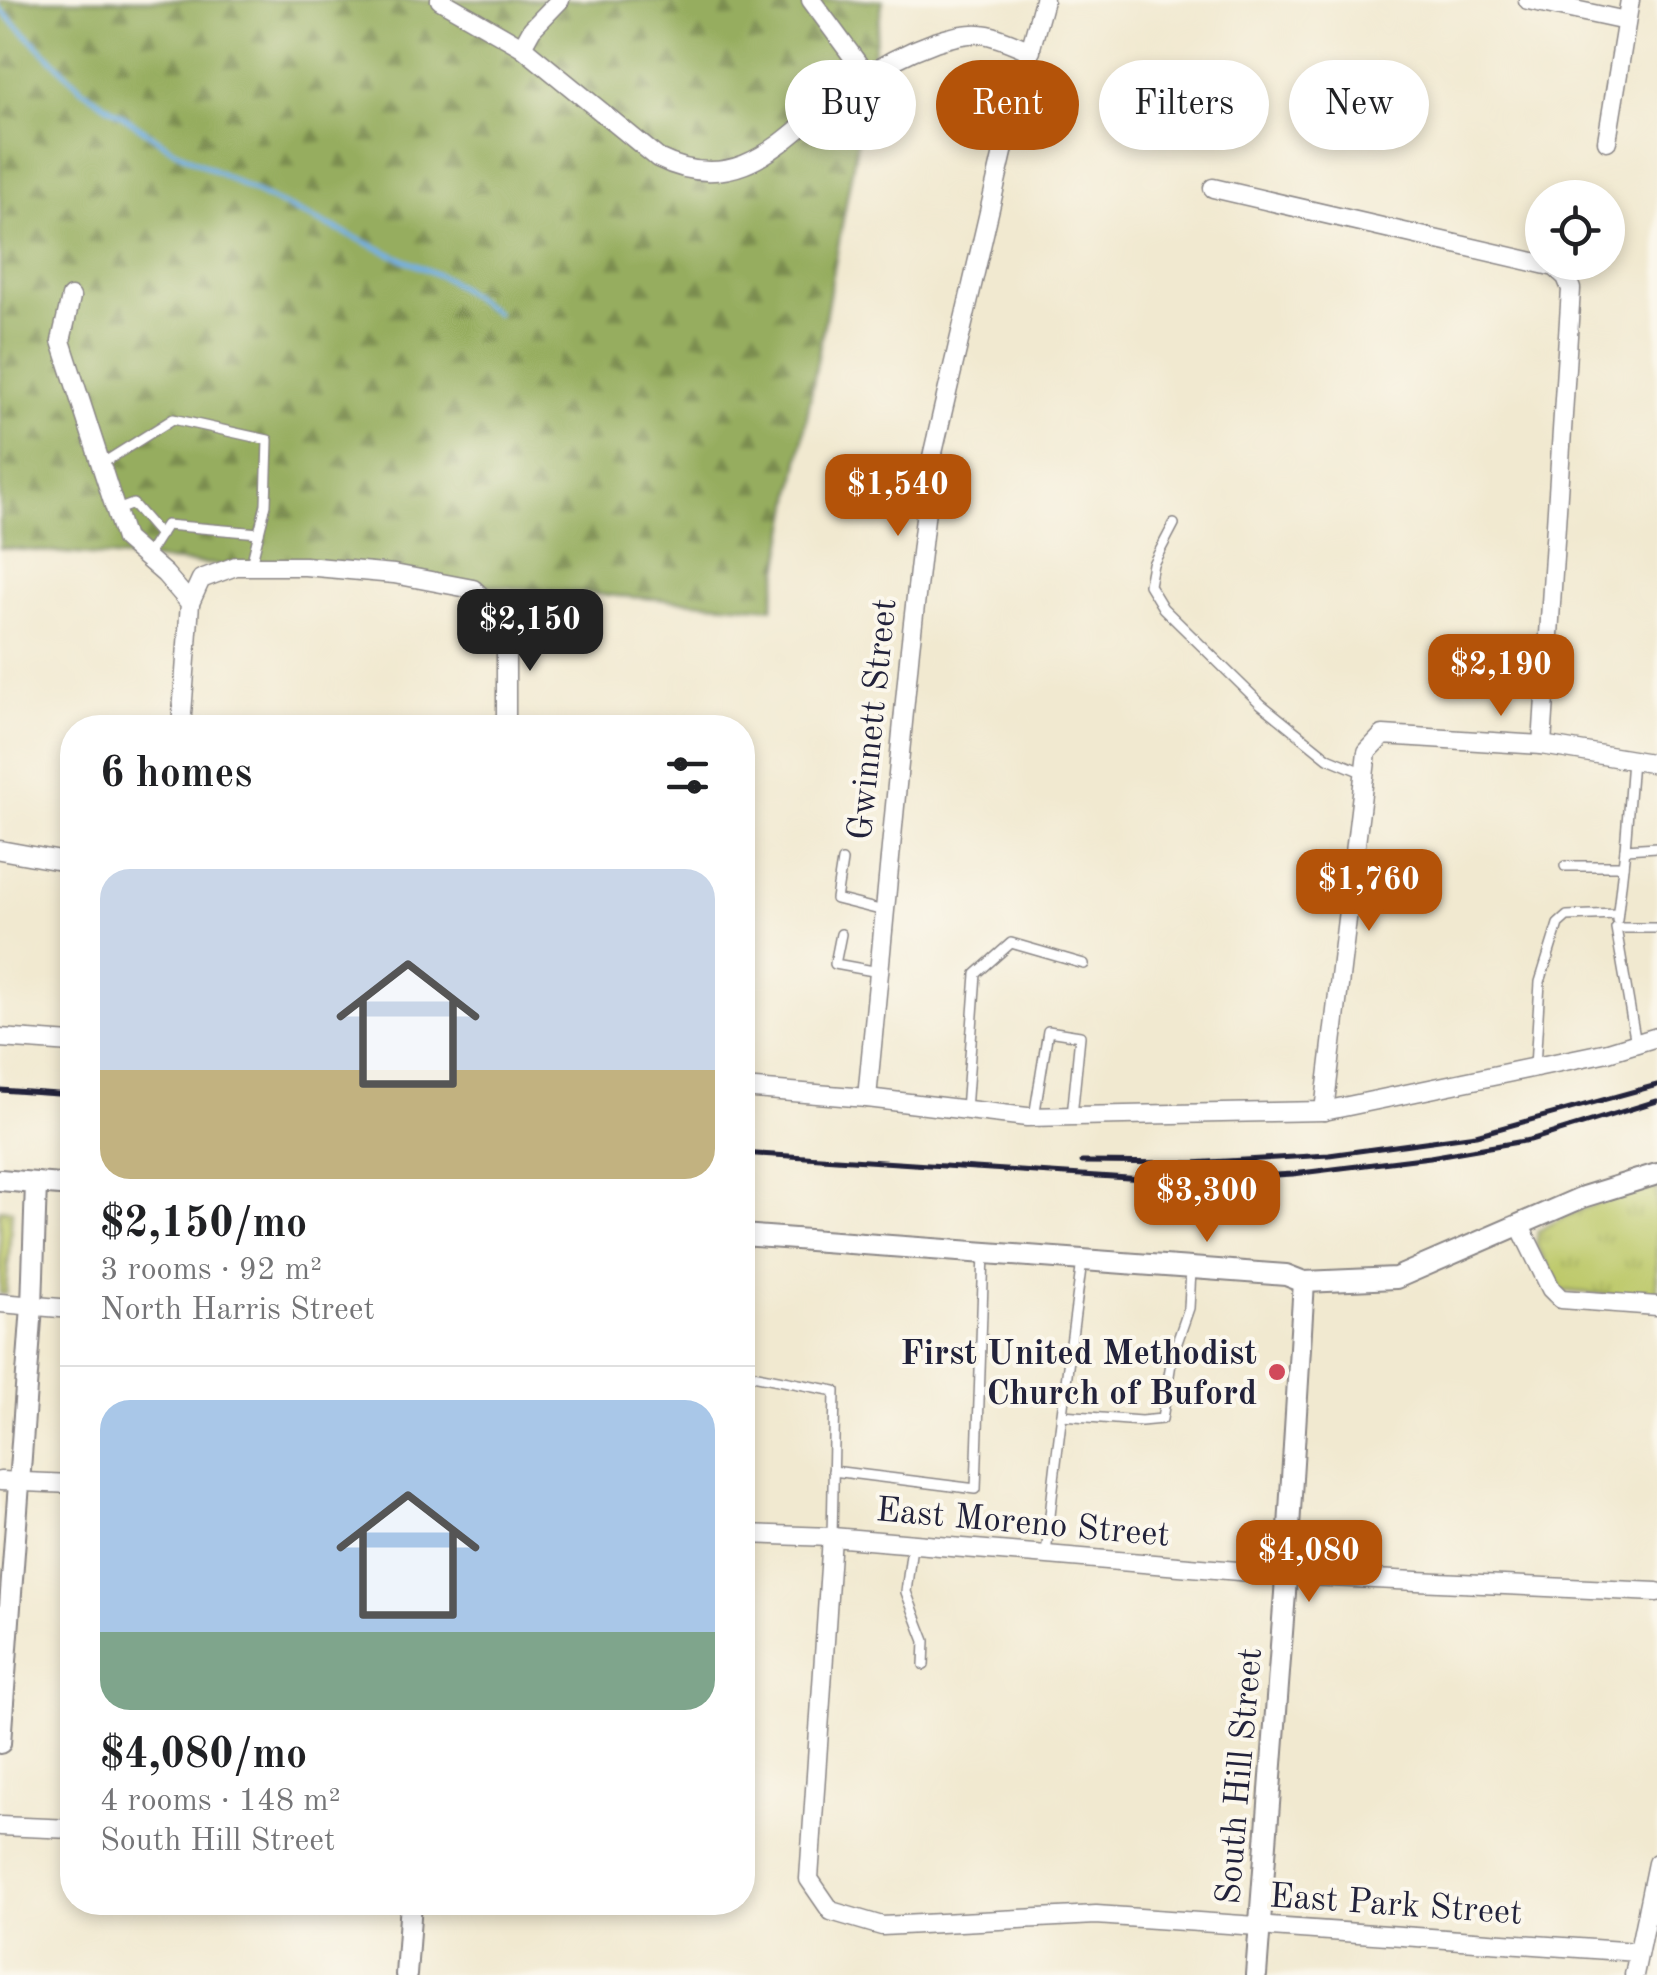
<!DOCTYPE html>
<html lang="en">
<head>
<meta charset="utf-8">
<style>
  :root { --surface:#fff; --page:#f2f2f2; --text:#202124; --muted:#757577; --line:#e0e0e0; --accent:#b45309 }
  body { margin:0; font-family:"Old Standard TT",serif; background:var(--page); color:var(--text); height:100vh; display:flex; flex-direction:column; font-size:38px; white-space:nowrap }
  * { box-sizing:border-box; margin:0 }
  p { font-size:32px; color:var(--muted) }
  .icon { flex:none; width:55px; height:55px; fill:none; stroke:currentColor; stroke-width:2; stroke-linecap:round; stroke-linejoin:round }
  .map { position:relative; flex:1; overflow:hidden }
  .sheet { position:absolute; left:60px; top:715px; width:695px; height:1200px; display:flex; flex-direction:column; background:var(--surface); border-radius:40px; box-shadow:0 5px 15px #0003 }
  .sheet>* { flex:none }
  .top-card { position:absolute; left:785px; top:60px; width:720px; height:90px; display:flex; gap:20px }
  .buttons { position:absolute; left:1525px; top:180px; display:grid; gap:20px }
  .buttons a { display:grid; place-items:center; width:100px; height:100px; border-radius:50%; background:var(--surface); box-shadow:0 5px 15px #0003; font-size:50px }
  .price { position:absolute; translate:-50% -85px; padding:0 22px; border-radius:20px; background:var(--accent); color:#fff; font-size:32px; line-height:65px; filter:drop-shadow(0 2px 5px #0008) }
  .price::after { content:''; position:absolute; left:50%; top:60px; width:30px; height:22px; margin-left:-15px; background:inherit; clip-path:polygon(0 0,100% 0,50% 100%) }
  .price.active { background:#222; color:#fff }
  ul { padding:0; list-style:none }
  li { display:grid; align-content:center; gap:20px; height:530px; padding:0 40px }
  li+li { border-top:2px solid var(--line) }
  li span { display:grid; place-items:center; height:310px; border-radius:30px; color:#555 }
  li>.icon { margin-inline-start:auto }
  span .icon { width:180px; height:180px; fill:#fffc; stroke-width:1 }
  li b { font-size:42px }
  h2 { display:flex; justify-content:space-between; align-items:center; height:120px; padding:0 40px; font-size:42px }
  .pill { padding:0 35px; border-radius:45px; background:var(--surface); box-shadow:0 5px 15px #0003; font-size:35px; line-height:90px }
  .pill.active { background:var(--accent); color:#fff }
  .map>svg:first-child { display:block }
  .forest { fill:url(#forest-firs); stroke:#5c684d; stroke-width:2.5 }
  .park { fill:url(#park-tufts); stroke:#707653; stroke-width:2.5 }
  .lines { fill:none; stroke-linecap:round; stroke-linejoin:round }
  .stream { stroke:#73b0e5; stroke-width:5 }
  .service-casing { stroke:#8a8686; stroke-width:12 }
  .minor-casing { stroke:#8a8686; stroke-width:21 }
  .tertiary-casing { stroke:#8a8686; stroke-width:24 }
  .service { stroke:#fff; stroke-width:9 }
  .minor { stroke:#fff; stroke-width:18 }
  .tertiary { stroke:#fff; stroke-width:20 }
  .rail { stroke:#22223b; stroke-width:5 }
  .poi-dot { fill:#d1495b; stroke:#fbf7ec; stroke-width:4 }
  .labels { text-anchor:middle; stroke-width:8; stroke-linejoin:round; paint-order:stroke }
  .street-label { font-size:35px; fill:#22223b; stroke:#fbf7ec }
  .poi-label { font-size:35px; font-weight:bold; fill:#22223b; stroke:#fbf7ec; text-anchor:end }
</style>
</head>
<body>
<div class="map">
<svg width="1657" height="1975" viewBox="0 0 1657 1975">
  <defs>
    <pattern id="forest-firs" width="22" height="20" patternUnits="userSpaceOnUse" patternTransform="scale(2.5)"><rect width="22" height="20" fill="#96ad5f"/><path d="M5 1l3.5 6h-7zM16 11l3.5 6h-7z" fill="#7a8c50"/></pattern>
    <pattern id="park-tufts" width="24" height="20" patternUnits="userSpaceOnUse" patternTransform="scale(2.5)"><rect width="24" height="20" fill="#bdc96b"/><path d="M3 7l-1-3M5 7V3M7 7l1-3M15 17l-1-3M17 17v-4M19 17l1-3" fill="none" stroke="#a2ac5e"/></pattern>
  </defs>
  <rect width="100%" height="100%" fill="#fbf7ec"/>
  <filter id="ink" filterUnits="userSpaceOnUse"><feTurbulence type="fractalNoise" baseFrequency=".01" numOctaves="2"/><feDisplacementMap in="SourceGraphic" scale="20" xChannelSelector="R" yChannelSelector="G"/><feConvolveMatrix kernelMatrix="1 2 1 2 8 2 1 2 1" color-interpolation-filters="sRGB"/></filter>
  <filter id="wash" filterUnits="userSpaceOnUse"><feTurbulence type="fractalNoise" baseFrequency=".0048" numOctaves="4" result="noise"/><feDisplacementMap in="SourceGraphic" scale="40" xChannelSelector="R" yChannelSelector="G"/><feGaussianBlur stdDeviation="2.25" result="paint"/><feColorMatrix in="noise" values="0 0 0 0 0 0 0 0 0 0 0 0 0 0 0 0 0 1.4 0 .05"/><feComposite in="paint" operator="in"/></filter>
  <g filter="url(#wash)">
    <rect width="100%" height="100%" fill="#f1e9d0"/>
    <path class="forest" d="M0,0H883L772,608L0,548Z"/>
    <g class="park">
      <path d="M1657,1187V1299L1562,1291L1536,1245L1538,1231C1574,1207 1616,1197 1657,1187Z"/>
      <path d="M0,1209L12,1210L6,1294H0Z"/>
    </g>
    <g class="lines">
      <path class="stream" d="M0,9L82,89L174,150L267,198L447,279L496,313"/>
    </g>
  </g>
  <g filter="url(#ink)">
    <g class="lines">
      <g class="service-casing">
        <g id="service">
          <path d="M103,463L173,419L268,440L266,504L251,565"/>
          <path d="M117,510L133,504L160,535"/>
          <path d="M1174,524L1153,564L1149,585L1163,608L1261,704L1328,758L1364,773"/>
          <path d="M145,558L166,525L259,533"/>
          <path d="M1632,760L1625,849L1657,847"/>
          <path d="M842,861L836,899L884,911"/>
          <path d="M1565,866H1623"/>
          <path d="M1617,920L1625,849"/>
          <path d="M841,934L835,964L879,972"/>
          <path d="M1636,1044L1616,928H1657"/>
          <path d="M1535,1067L1540,982L1558,924L1567,916L1617,914"/>
          <path d="M966,1110L976,974L1011,943L1084,964"/>
          <path d="M1034,1117L1048,1031L1080,1036L1072,1116"/>
          <path d="M742,1373L835,1391L832,1537"/>
          <path d="M1062,1415L1141,1421L1162,1419L1172,1357L1189,1308L1191,1270"/>
          <path d="M833,1471L976,1489L984,1253"/>
          <path d="M912,1546L906,1592L925,1641L924,1665"/>
          <path d="M1046,1556C1055,1457 1069,1360 1082,1261"/>
        </g>
      </g>
      <g class="minor-casing">
        <g id="minor">
          <path d="M440,0L522,47L658,158C745,201 789,130 852,85C877,68 907,52 935,42C951,37 971,31 988,35C1002,38 1018,46 1031,51"/>
          <path d="M811,0L867,76"/>
          <path d="M1528,0L1626,21"/>
          <path d="M522,47L532,29L560,0"/>
          <path d="M1607,141L1630,0"/>
          <path d="M1213,188L1555,267L1566,277L1571,289L1542,745"/>
          <path d="M71,297L61,341L125,539L165,574L190,603L181,728"/>
          <path d="M190,603L201,579L236,566H305L394,574L473,589L506,620V728"/>
          <path d="M0,850L72,863"/>
          <path d="M0,1038L72,1043"/>
          <path d="M742,1088L867,1098L1027,1117L1324,1111L1608,1052L1657,1037"/>
          <path d="M867,1098L910,649L932,457L1007,135L1044,0"/>
          <path d="M1324,1111L1367,752L1383,735L1542,745L1657,764"/>
          <path d="M1519,1224L1551,1289L1561,1299L1657,1306"/>
          <path d="M0,1303L72,1309"/>
          <path d="M0,1481L72,1484"/>
          <path d="M742,1534L832,1537L1286,1575L1657,1592"/>
          <path d="M832,1537L809,1879L831,1911L882,1926L1096,1915L1637,1952"/>
          <path d="M0,1826L72,1829"/>
          <path d="M1634,1975L1657,1863"/>
        </g>
      </g>
      <g class="tertiary-casing">
        <g id="tertiary">
          <path d="M0,1180L72,1186"/>
          <path d="M742,1235L1286,1275L1304,1282L1396,1278L1583,1197L1657,1174"/>
          <path d="M0,1743L32,1306L36,1183"/>
          <path d="M406,1975L411,1902"/>
          <path d="M1256,1975L1285,1593L1304,1282"/>
        </g>
      </g>
      <use href="#service" class="service"/>
      <use href="#minor" class="minor"/>
      <use href="#tertiary" class="tertiary"/>
      <g class="rail">
        <path d="M0,1090L72,1095"/>
        <path d="M742,1153L1174,1181L1293,1174L1430,1157L1530,1140L1657,1101"/>
        <path d="M1082,1162L1192,1163L1329,1155L1476,1135L1657,1085"/>
      </g>
    </g>
  </g>
  <circle class="poi-dot" cx="1277" cy="1372" r="10"/>
  <g class="labels">
    <g class="street-label">
      <text transform="translate(871 719) rotate(-84)" y="12">Gwinnett Street</text>
      <text transform="translate(1023 1521) rotate(5)" y="12">East Moreno Street</text>
      <text transform="translate(1238 1776) rotate(-85)" y="12">South Hill Street</text>
      <text transform="translate(1396 1903) rotate(4)" y="12">East Park Street</text>
    </g>
    <g class="poi-label">
      <text x="1257" y="1364">First United Methodist<tspan x="1257" dy="40">Church of Buford</tspan></text>
    </g>
  </g>
</svg>
<div class="buttons">
<a><svg class="icon" aria-label="locate" viewBox="0 0 24 24"><circle cx="12" cy="12" r="6"/><path d="M12 2v4M12 18v4M2 12h4M18 12h4"/></svg></a>
</div>
<b class="price" style="left:898px;top:539px">$1,540</b>
<b class="price active" style="left:530px;top:674px">$2,150</b>
<b class="price" style="left:1501px;top:719px">$2,190</b>
<b class="price" style="left:1369px;top:934px">$1,760</b>
<b class="price" style="left:1207px;top:1245px">$3,300</b>
<b class="price" style="left:1309px;top:1605px">$4,080</b>
<div class="top-card">
<a class="pill">Buy</a>
<a class="pill active">Rent</a>
<a class="pill">Filters</a>
<a class="pill">New</a>
</div>
<section class="sheet">
<h2>6 homes<svg class="icon" aria-label="filters" viewBox="0 0 24 24"><path d="M4 7h16M4 17h16"/><circle cx="9" cy="7" r="2"/><circle cx="15" cy="17" r="2"/></svg></h2>
<ul>
<li><span style="background:linear-gradient(#c9d6e8 65%,#c2b280 0)"><svg class="icon" aria-label="home" viewBox="0 0 24 24"><path d="M3 11l9-7 9 7M6 9v11h12V9"/></svg></span><div><b>$2,150/mo</b><p>3 rooms · 92 m²</p><p>North Harris Street</p></div></li>
<li><span style="background:linear-gradient(#a9c7e8 75%,#7fa58c 0)"><svg class="icon" aria-label="home" viewBox="0 0 24 24"><path d="M3 11l9-7 9 7M6 9v11h12V9"/></svg></span><div><b>$4,080/mo</b><p>4 rooms · 148 m²</p><p>South Hill Street</p></div></li>
</ul>
</section>
</div>
</body>
</html>
